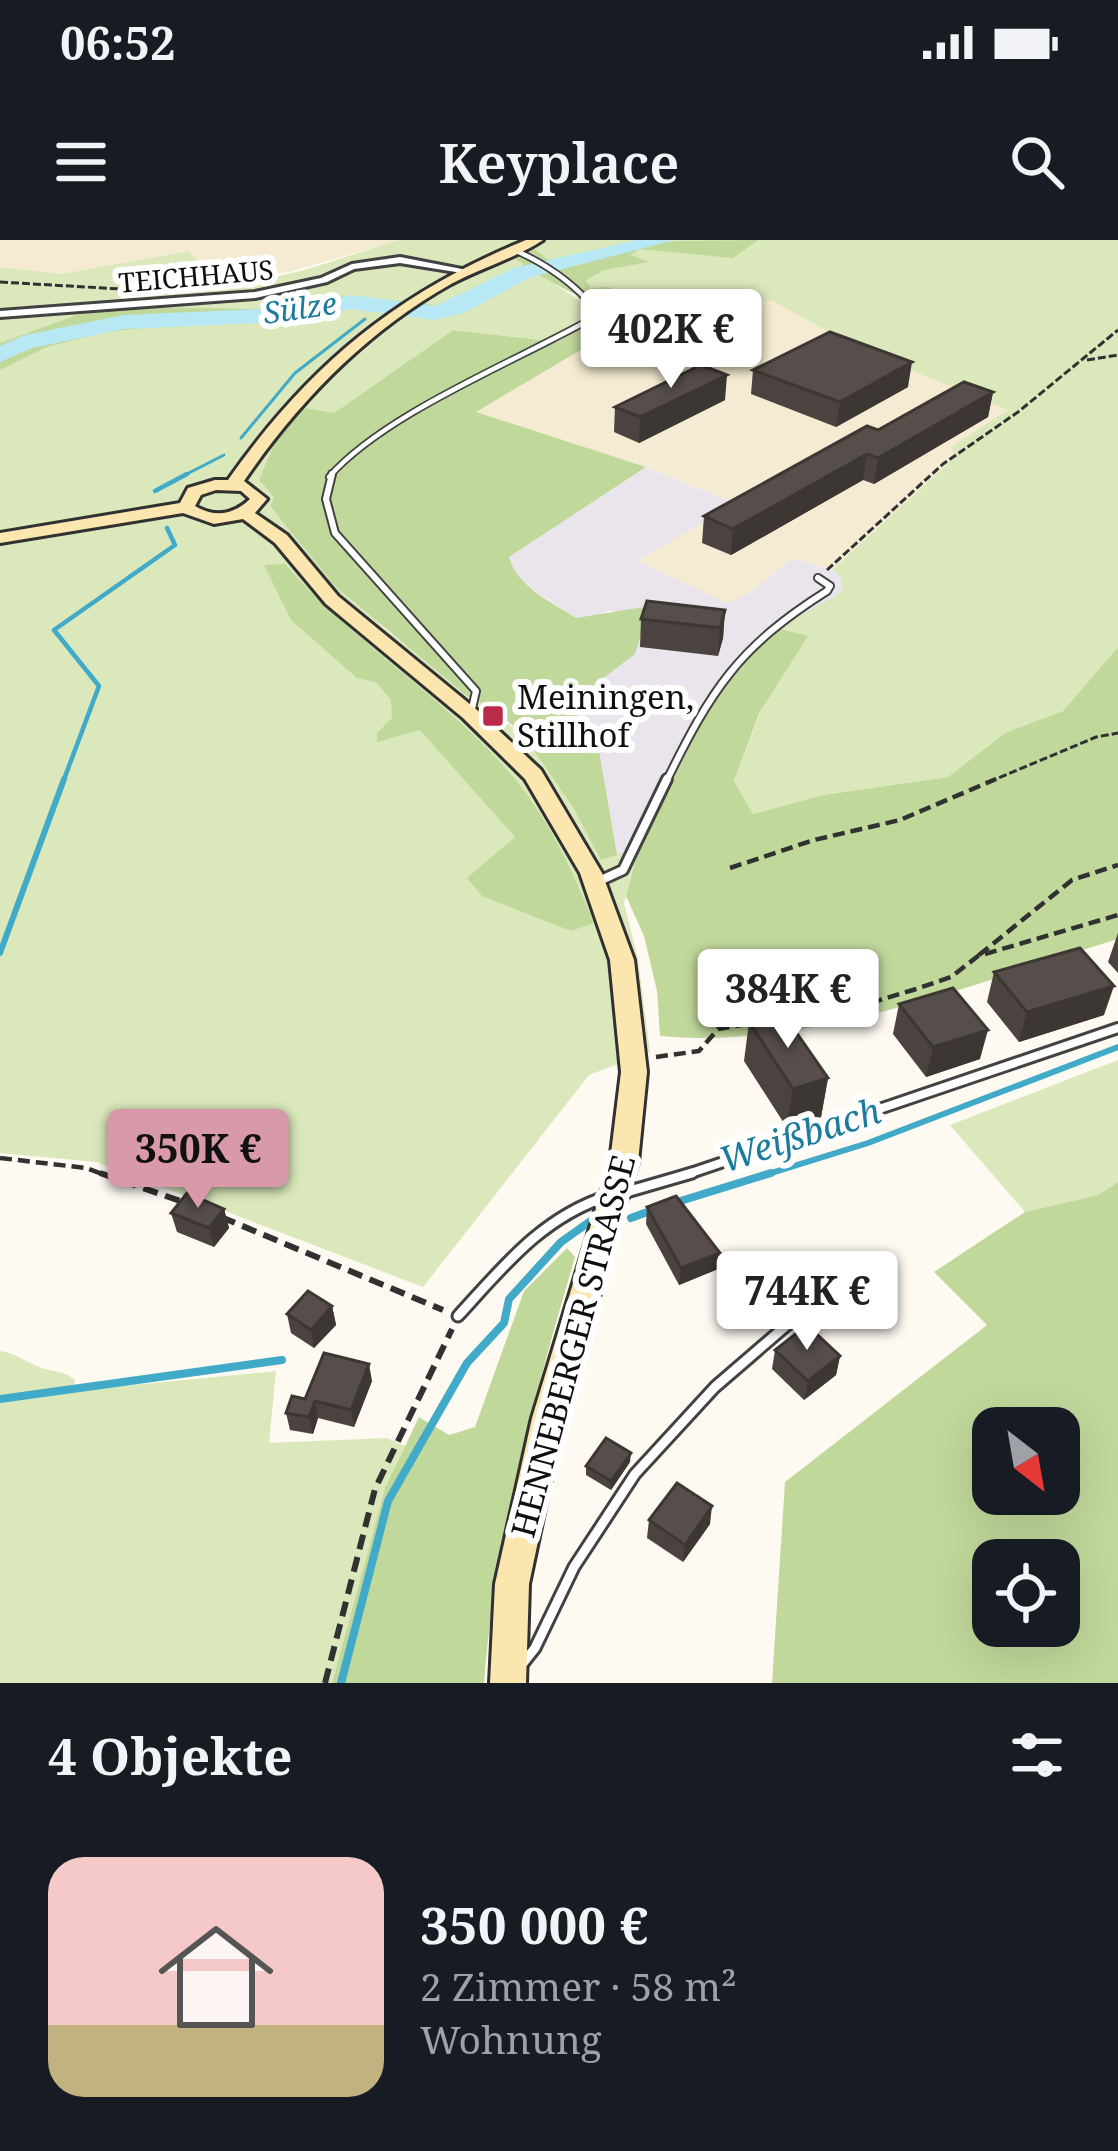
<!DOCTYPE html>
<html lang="de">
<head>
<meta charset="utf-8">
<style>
  :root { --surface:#171b24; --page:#242831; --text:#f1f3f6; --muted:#9ea1a6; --accent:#d899a9 }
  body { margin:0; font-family:"Noto Serif",serif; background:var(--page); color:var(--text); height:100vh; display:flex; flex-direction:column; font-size:45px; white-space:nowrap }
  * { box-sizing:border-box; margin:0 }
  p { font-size:39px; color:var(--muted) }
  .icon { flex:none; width:66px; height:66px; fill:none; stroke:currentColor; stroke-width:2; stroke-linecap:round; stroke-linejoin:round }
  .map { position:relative; height:1443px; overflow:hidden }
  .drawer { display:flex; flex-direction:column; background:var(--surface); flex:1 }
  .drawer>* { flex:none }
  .needle { width:78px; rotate:149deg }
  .tools { position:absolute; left:972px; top:1167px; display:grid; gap:24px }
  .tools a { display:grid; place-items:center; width:108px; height:108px; border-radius:24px; background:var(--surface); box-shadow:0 12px 48px #0002; font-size:60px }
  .price { position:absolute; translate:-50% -102px; padding:0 27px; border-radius:12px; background:#fff; color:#222; font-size:39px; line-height:78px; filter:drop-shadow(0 3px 6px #0008) }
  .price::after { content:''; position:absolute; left:50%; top:72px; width:36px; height:27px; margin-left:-18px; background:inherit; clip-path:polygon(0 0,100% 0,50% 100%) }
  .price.on { background:var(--accent); color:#111 }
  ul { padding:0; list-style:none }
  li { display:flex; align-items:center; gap:36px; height:300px; padding:0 48px }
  li span { display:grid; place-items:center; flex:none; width:336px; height:240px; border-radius:36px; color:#555 }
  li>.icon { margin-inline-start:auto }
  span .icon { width:144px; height:144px; fill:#fffc; stroke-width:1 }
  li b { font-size:51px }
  h2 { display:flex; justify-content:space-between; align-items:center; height:144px; padding:0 48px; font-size:51px }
  .status { display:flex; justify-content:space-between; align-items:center; height:84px; padding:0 60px; background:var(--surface); direction:ltr }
  .status svg { height:33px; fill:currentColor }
  header { display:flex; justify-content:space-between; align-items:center; height:156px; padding:0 48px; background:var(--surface); font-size:54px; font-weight:600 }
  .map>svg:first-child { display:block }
  .industrial { fill:#eae4ed }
  .farmland { fill:#f4ebd2 }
  .green { fill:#dae8bb; fill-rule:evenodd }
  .forest { fill:#c1d89b; fill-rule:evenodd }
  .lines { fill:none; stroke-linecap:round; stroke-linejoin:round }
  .stream-far3 { stroke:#41aac8; stroke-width:3 }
  .stream-far2 { stroke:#41aac8; stroke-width:4.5 }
  .stream-far1 { stroke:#41aac8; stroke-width:6 }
  .stream { stroke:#41aac8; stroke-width:8 }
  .river { fill:#b7e8f4; fill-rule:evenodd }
  .lane-far3-casing { stroke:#424242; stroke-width:8 }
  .lane-far2-casing { stroke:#424242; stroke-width:10 }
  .lane-far1-casing { stroke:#424242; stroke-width:14 }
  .lane-casing { stroke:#424242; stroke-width:15 }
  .street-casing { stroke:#424242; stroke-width:6 }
  .secondary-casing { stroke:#313131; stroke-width:6 }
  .path-far2 { stroke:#313131; stroke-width:3; stroke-dasharray:8 3; stroke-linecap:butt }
  .path-far1 { stroke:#313131; stroke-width:4.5; stroke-dasharray:12 6; stroke-linecap:butt }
  .path { stroke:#313131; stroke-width:6; stroke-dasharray:15 8; stroke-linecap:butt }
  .lane-far3 { stroke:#fff; stroke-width:4.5 }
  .lane-far2 { stroke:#fff; stroke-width:6 }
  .lane-far1 { stroke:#fff; stroke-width:8 }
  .lane { stroke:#fff; stroke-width:9 }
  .street { fill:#fff; fill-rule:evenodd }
  .secondary { fill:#fce6af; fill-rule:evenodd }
  .wall { fill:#4b4340 }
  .shaded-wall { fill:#3d3734 }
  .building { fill:#574e4b; stroke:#3d3734; stroke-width:3 }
  .poi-dot { fill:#ba2b4b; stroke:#fff; stroke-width:4.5 }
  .labels { text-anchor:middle; stroke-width:12; stroke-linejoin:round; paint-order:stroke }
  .far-street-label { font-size:27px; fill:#0f0f0f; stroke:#fff }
  .far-water-label { font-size:30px; font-style:italic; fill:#1c7b9d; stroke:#fff }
  .poi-label { font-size:33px; fill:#0f0f0f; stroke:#fff; text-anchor:start }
  .street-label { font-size:33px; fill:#0f0f0f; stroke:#fff }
  .water-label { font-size:36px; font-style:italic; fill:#1c7b9d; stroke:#fff }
</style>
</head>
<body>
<div class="status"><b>06:52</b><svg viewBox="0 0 49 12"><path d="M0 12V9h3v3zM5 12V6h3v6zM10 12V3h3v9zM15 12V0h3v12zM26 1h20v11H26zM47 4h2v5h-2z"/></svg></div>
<header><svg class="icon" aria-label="menu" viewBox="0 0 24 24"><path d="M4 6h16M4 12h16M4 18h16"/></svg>Keyplace<svg class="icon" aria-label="search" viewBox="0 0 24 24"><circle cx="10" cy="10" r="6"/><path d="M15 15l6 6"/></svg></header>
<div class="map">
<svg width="1118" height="1443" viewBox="0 0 1118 1443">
  <rect width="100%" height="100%" fill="#fef9f1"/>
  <path class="industrial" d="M646,227L737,264L639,320L743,357L793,318L832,330L841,337L844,349L639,608L624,663L567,467L634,414L611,370L587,379L576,378L529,347L512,330L509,317Z"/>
  <g class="farmland">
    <path d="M0,0H400L289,32L230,39L219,36L187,11L61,34L0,27Z"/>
    <path d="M771,60L861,110L1009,170L951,207L957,215L832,330L793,318L743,357L727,363L638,321L735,263L647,227L475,172L631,80Z"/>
  </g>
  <g class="green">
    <path d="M400,0H1118V407L1063,471L1005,493L948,537L823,555L753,574L734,541L760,473L807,397L776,388L836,356L843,349L841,337L832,330L956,216L951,207L1008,170L861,110L771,60L631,80L604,73L558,102L453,90L334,173L269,247L274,257L270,267L384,388L524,496L574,569L601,619L639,608L624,663L638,719L650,812L589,835L423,1047L97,922L0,913V27L61,34L188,11C199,20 212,35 226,38C274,48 352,12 400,0ZM512,17L552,23L579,60L537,33L443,74L408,75L422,63C454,77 499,43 524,25Z"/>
    <path d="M1118,820V942L1098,955L1025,972L950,885Z"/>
    <path d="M0,1111C17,1114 23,1120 37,1126C51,1133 62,1129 75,1140L73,1151L276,1131L269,1203L387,1198L405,1206L385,1248L332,1443H0Z"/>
  </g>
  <g class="forest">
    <path d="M758,0L733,18L640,9L630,15L649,22L604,30L586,40L591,48L609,47L618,52V57C582,64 567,50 537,34C497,53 453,83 407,75L423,62C455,77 490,43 518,30L523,24L510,16L533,8L559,28L630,7L626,2Z"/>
    <path d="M341,56L382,62L380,67H350L263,83L219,80L106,92L47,107L0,130V103L77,75L131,67L263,69Z"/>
    <path d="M604,73L631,80L476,172L646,227L509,317C517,347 552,362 576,378L650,366L635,414L568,465L597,499L617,615L601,620L574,569L524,496L496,471L466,455L335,346L270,266L274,257L259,240L281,189L298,167L334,173L453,90L558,102Z"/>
    <path d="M285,324C351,401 441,454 508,531C547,575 572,629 594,683L571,691L482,656L467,638L515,597L420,490L377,502V493L392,478L391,460L376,442L357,438L291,380L264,325Z"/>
    <path d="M776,388L808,396L759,474L734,541L753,574L823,555L948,537L1005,493L1063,471L1118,407V699C975,743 810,810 660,796L657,751L644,696L626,656L639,608L712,461Z"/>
    <path d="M1118,942V1443H772L785,1242L987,1085L934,1032L1025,972L1098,955ZM993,1188H1059V1254H993ZM993,1320H1059V1386H993Z"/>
    <path d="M567,1008L575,1017C534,1157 495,1297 484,1443H332L385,1248L419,1177L449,1195L475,1187L524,1051Z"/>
  </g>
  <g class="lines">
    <g class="stream-far3">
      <path d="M241,198L295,133L365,79"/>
      <path d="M181,237L224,215"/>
    </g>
    <g class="stream-far2">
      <path d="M155,251L187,234"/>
      <path d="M63,542L99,446L54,390L175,305L167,288"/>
    </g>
    <g class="stream-far1">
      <path d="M0,713L64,539"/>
      <path d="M762,936L868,903L1118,807"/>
    </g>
    <g class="stream">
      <path d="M674,963L771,933"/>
      <path d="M631,978L650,971"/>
      <path d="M0,1159L282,1120"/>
      <path d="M341,1443L388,1261L467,1123L504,1083L509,1059L561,1002L592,980"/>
    </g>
    <path class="river" d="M637,0H674L529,38L464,73L435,80L351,69L283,82L124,89L32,108L0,122V106L25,95L124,75L283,68L351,55L435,66L514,28Z"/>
    <g class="lane-far3-casing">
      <path id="lane-far3" d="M329,237C384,174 514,122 589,80L596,70C573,42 545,23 512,9"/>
    </g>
    <g class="lane-far2-casing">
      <g id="lane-far2">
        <path d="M332,234L326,259L335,293L476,451L471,473"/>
        <path d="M666,542C711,450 738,407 827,351L830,346L818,338"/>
      </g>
    </g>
    <g class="lane-far1-casing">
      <g id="lane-far1">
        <path d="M599,641L623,630L667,539"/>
        <path d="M682,936L1118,788"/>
      </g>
    </g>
    <g class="lane-casing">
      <g id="lane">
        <path d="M623,953L692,933"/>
        <path d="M458,1076C503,1027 542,977 608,956"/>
        <path d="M520,1427L535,1408L574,1327L635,1234L715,1147L795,1078"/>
      </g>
    </g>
    <g class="street-casing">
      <path id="street" d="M400,17L467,30L462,33L400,23L354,29L327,42L255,58L0,77V71L255,52L321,38L352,24Z"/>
    </g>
    <g class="secondary-casing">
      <path id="secondary" d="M526,0H543C516,18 481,28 451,44C366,92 299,161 244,241L267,259L255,273L287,295L338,356L477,470L541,530L602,633L634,720L647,832L638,922L564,1178L529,1344L526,1443H490L495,1344L532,1178L610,922L621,832L610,720L580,633L525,539L463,478L326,364L275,303L243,279L214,284L183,273L0,303V293L180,263L188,248L215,240H228C308,126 396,53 526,0ZM216,250L241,251L250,259C233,275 215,278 195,266L201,255Z"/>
    </g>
    <g class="path-far2">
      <path d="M0,42L120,49"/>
      <path d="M1087,120L1118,115"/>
      <path d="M827,330L943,224L1018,172L1118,90"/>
      <path d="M989,542L1096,497L1118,493"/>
    </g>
    <g class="path-far1">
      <path d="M730,628L814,600L900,580L996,539"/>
      <path d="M979,715L1072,640L1118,625"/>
      <path d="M783,783L827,776L913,750L951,737L978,716L1118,675"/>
      <path d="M656,817L699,811L718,789L754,783"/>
      <path d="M0,918L86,928L108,936"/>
    </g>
    <g class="path">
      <path d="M100,933L183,962"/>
      <path d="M221,977L443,1070"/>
      <path d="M325,1443L375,1249L452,1089"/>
    </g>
    <use href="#lane-far3" class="lane-far3"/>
    <use href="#lane-far2" class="lane-far2"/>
    <use href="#lane-far1" class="lane-far1"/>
    <use href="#lane" class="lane"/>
    <use href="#street" class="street"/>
    <use href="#secondary" class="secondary"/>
  </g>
  <g class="wall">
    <path d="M753,130L908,147L836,187L751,154Z"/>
    <path d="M993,152L988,177L874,244L863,240L731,315L702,303L704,276L878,190Z"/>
    <path d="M725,160L639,203L614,192L615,167Z"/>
    <path d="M725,370L723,398L718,416L640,407L641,379Z"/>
    <path d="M1118,693V733L1108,722Z"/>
    <path d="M994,732L1104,775L1019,802L987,762Z"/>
    <path d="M899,764L980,819L926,837L893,794Z"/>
    <path d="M749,782L828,838L821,877L787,888L744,821Z"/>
    <path d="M647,967L720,1013L718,1029L679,1045L646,984Z"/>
    <path d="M224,969L229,988L214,1007L177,992L171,973Z"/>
    <path d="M332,1066L336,1085L314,1108L291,1093L287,1074Z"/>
    <path d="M775,1110L840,1116L836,1135L804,1160L772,1129Z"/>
    <path d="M372,1141L354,1187L318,1178L313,1194L290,1190L286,1173L305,1159Z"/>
    <path d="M630,1222L611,1250L586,1235V1226Z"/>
    <path d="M649,1280L710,1284L683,1322L647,1298Z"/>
  </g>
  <g class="shaded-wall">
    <path d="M912,122L908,147L836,187L840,162Z"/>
    <path d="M727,135L725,160L639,203L640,177Z"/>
    <path d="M993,152L988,177L874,244L878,218Z"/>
    <path d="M867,214L863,240L731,315L733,289Z"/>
    <path d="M725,370L723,398L718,416L720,388Z"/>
    <path d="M1114,746L1104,775L1019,802L1027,772Z"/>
    <path d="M988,790L980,819L926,837L933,807Z"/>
    <path d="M828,838L821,877L787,888L793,849Z"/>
    <path d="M224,969L229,988L214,1007L209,988Z"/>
    <path d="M720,1013L718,1029L679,1045L681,1028Z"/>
    <path d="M332,1066L336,1085L314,1108L311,1090Z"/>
    <path d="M840,1116L836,1135L804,1160L808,1141Z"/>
    <path d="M369,1124L372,1141L354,1187L351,1170Z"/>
    <path d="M315,1161L318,1178L313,1194L309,1177Z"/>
    <path d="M631,1213L630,1222L611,1250V1241Z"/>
    <path d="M712,1266L710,1284L683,1322L685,1305Z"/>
  </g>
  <g class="building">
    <path d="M830,92L912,122L840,162L753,130Z"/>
    <path d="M701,125L727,135L640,177L615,167Z"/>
    <path d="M964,142L993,152L878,218L867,214L733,289L704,276L867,186L878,190Z"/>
    <path d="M647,361L725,370L720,388L641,379Z"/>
    <path d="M1080,708L1114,746L1027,772L994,732Z"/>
    <path d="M953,748L988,790L933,807L899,764Z"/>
    <path d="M782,772L828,838L793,849L749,782Z"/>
    <path d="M187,953L224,969L209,988L171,973Z"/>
    <path d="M676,956L720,1013L681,1028L647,967Z"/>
    <path d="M308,1051L332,1066L311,1090L287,1074Z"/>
    <path d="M807,1085L840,1116L808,1141L775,1110Z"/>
    <path d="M324,1113L369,1124L351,1170L315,1161L309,1177L286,1173L292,1156L305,1159Z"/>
    <path d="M606,1198L631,1213L611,1241L586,1226Z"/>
    <path d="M677,1243L712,1266L685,1305L649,1280Z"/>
  </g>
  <rect class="poi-dot" x="481" y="464" width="24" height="24" rx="6"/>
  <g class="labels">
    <g class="far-street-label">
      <text transform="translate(196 37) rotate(-5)" y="9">TEICHHAUS</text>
    </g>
    <g class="far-water-label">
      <text transform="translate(300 69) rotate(-8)" y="10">Sülze</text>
    </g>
    <g class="poi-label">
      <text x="517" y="469">Meiningen,<tspan x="517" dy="38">Stillhof</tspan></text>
    </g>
    <g class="street-label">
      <text transform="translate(573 1106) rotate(-75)" y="12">HENNEBERGER STRASSE</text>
    </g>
    <g class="water-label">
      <text transform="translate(800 895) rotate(-18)" y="13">Weißbach</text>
    </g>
  </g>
</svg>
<div class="tools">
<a><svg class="needle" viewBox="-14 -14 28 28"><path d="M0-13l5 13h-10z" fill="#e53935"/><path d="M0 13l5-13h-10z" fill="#9ea1a6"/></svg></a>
<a><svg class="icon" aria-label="locate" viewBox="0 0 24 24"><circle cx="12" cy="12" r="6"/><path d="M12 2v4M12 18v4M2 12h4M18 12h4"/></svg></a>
</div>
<b class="price" style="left:671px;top:151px">402K €</b>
<b class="price" style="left:788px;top:811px">384K €</b>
<b class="price on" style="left:198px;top:971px">350K €</b>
<b class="price" style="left:807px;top:1113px">744K €</b>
</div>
<section class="drawer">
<h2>4 Objekte<svg class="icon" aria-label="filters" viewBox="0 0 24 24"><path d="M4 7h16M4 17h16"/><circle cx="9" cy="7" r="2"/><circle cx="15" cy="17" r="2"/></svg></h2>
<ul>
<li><span style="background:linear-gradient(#f6c9c9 70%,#c2b280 0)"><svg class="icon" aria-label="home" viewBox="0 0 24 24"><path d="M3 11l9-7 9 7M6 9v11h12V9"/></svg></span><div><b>350 000 €</b><p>2 Zimmer · 58 m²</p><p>Wohnung</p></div></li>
</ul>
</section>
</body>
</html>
